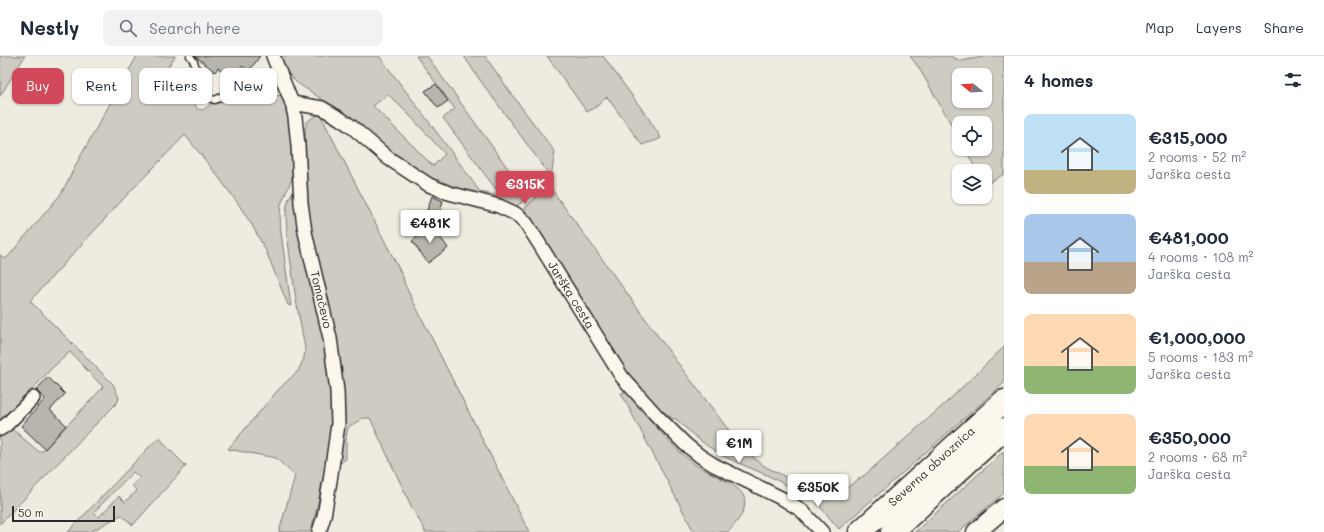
<!DOCTYPE html>
<html lang="en">
<head>
<meta charset="utf-8">
<style>
  :root { --surface:#fff; --page:#f2f2f3; --text:#1f2937; --muted:#747a83; --line:#e0e1e3; --accent:#d1495b }
  body { margin:0; font-family:Mali,sans-serif; background:var(--page); color:var(--text); height:100vh; display:flex; flex-direction:column; font-size:15px; white-space:nowrap }
  * { box-sizing:border-box; margin:0 }
  p { font-size:13px; color:var(--muted) }
  .icon { flex:none; width:22px; height:22px; fill:none; stroke:currentColor; stroke-width:2; stroke-linecap:round; stroke-linejoin:round }
  .map { position:relative; flex:1; overflow:hidden }
  .side { display:flex; flex-direction:column; background:var(--surface); width:320px }
  .side>* { flex:none }
  .hud { position:absolute; left:12px; top:12px; width:380px; height:36px; display:flex; gap:8px }
  .needle { width:26px; rotate:288deg }
  .buttons { position:absolute; left:952px; top:12px; display:grid; gap:8px }
  .buttons a { display:grid; place-items:center; width:40px; height:40px; border-radius:8px; background:var(--surface); box-shadow:0 1px 3px #0004; font-size:20px }
  .scale { position:absolute; left:12px; bottom:10px; width:103px; box-sizing:border-box; padding-left:4px; border:2px solid #2b2b2b; border-top:0; font-size:11px; line-height:14px; white-space:nowrap; color:#2b2b2b; -webkit-text-stroke:3px #fbf7ec; paint-order:stroke }
  .price { position:absolute; translate:-50% -34px; padding:0 9px; border-radius:4px; background:#fff; color:#222; font-size:13px; line-height:26px; filter:drop-shadow(0 1px 2px #0008) }
  .price::after { content:''; position:absolute; left:50%; top:24px; width:12px; height:9px; margin-left:-6px; background:inherit; clip-path:polygon(0 0,100% 0,50% 100%) }
  .price.current { background:var(--accent); color:#fff }
  ul { padding:0; list-style:none }
  li { display:flex; align-items:center; gap:12px; height:100px; padding:0 20px }
  li span { display:grid; place-items:center; flex:none; width:112px; height:80px; border-radius:8px; color:#555 }
  li>.icon { margin-inline-start:auto }
  span .icon { width:48px; height:48px; fill:#fffc; stroke-width:1 }
  li b { font-size:17px }
  h2 { display:flex; justify-content:space-between; align-items:center; height:48px; padding:0 20px; font-size:17px }
  .pill { padding:0 14px; border-radius:8px; background:var(--surface); box-shadow:0 1px 3px #0004; font-size:14px; line-height:36px }
  .pill.current { background:var(--accent); color:#fff }
  header { display:flex; align-items:center; gap:24px; box-sizing:border-box; height:56px; padding:0 20px; background:var(--surface); border-bottom:1px solid var(--line) }
  header strong { font-size:19px }
  nav { display:flex; gap:22px; margin-inline-start:auto; font-size:14px }
  .search { width:280px; height:36px; background:var(--page); display:flex; align-items:center; gap:10px; box-sizing:border-box; padding:0 14px; border-radius:8px; color:var(--muted); font-size:15px }
  main { display:flex; flex:1; min-height:0 }
  .map>svg:first-child { display:block }
  .green { fill:#cecbc2; stroke:#7c7b76; fill-rule:evenodd }
  .building { fill:#b8b5ae; stroke:#2b2b2b }
  .lines { fill:none; stroke-linecap:round; stroke-linejoin:round }
  .lane-casing { stroke:#2b2b2b; stroke-width:9 }
  .street-casing { stroke:#2b2b2b; stroke-width:16 }
  .secondary-casing { stroke:#2b2b2b; stroke-width:21 }
  .highway-casing { stroke:#2b2b2b; stroke-width:25 }
  .lane { stroke:#fbf7ec; stroke-width:6 }
  .street { stroke:#fbf7ec; stroke-width:13 }
  .secondary { stroke:#fbf7ec; stroke-width:18 }
  .highway { stroke:#fbf7ec; stroke-width:22 }
  .labels { text-anchor:middle; stroke-width:3; stroke-linejoin:round; paint-order:stroke }
  .street-label { font-size:12px; fill:#2b2b2b; stroke:#fbf7ec }
</style>
</head>
<body>
<header>
<strong>Nestly</strong>
<div class="search"><svg class="icon" aria-label="search" viewBox="0 0 24 24"><circle cx="10" cy="10" r="6"/><path d="M15 15l6 6"/></svg>Search here</div>
<nav><a>Map</a><a>Layers</a><a>Share</a></nav>
</header>
<main>
<div class="map">
<svg width="1004" height="476" viewBox="0 0 1004 476">
  <rect width="100%" height="100%" fill="#eeebe0"/>
  <filter id="ink" filterUnits="userSpaceOnUse"><feTurbulence type="fractalNoise" baseFrequency=".025" numOctaves="2"/><feDisplacementMap in="SourceGraphic" scale="8" xChannelSelector="R" yChannelSelector="G"/><feConvolveMatrix kernelMatrix="1 2 1 2 8 2 1 2 1" color-interpolation-filters="sRGB"/></filter>
  <g filter="url(#ink)">
    <g class="green">
      <path d="M0,0H25L0,40Z"/>
      <path d="M137,0H175V1L167,12L164,14L165,20L176,27L187,29L197,53L203,54L211,48L262,25L267,34L274,40L281,39L289,60L295,105L292,123L281,148L280,159L281,177L291,250L288,249L266,195L252,169L237,146L214,115L185,79L126,140L30,245L113,328L119,342L117,347C77,386 39,428 0,468V377L11,372L39,396L44,394L103,331L70,296L52,312L0,368V199L6,203L61,138L79,103Z"/>
      <path d="M278,0H379C390,14 400,28 411,42C434,73 458,104 480,136L501,140L443,62L455,53L416,0H427L527,139L522,146L516,151L501,146L446,133L408,111L350,62L296,26L287,16ZM388,38L414,64L445,98L433,110L373,50Z"/>
      <path d="M464,0H485L513,40L555,96L551,121L477,20Z"/>
      <path d="M547,0H603L649,63L661,82C655,86 648,86 642,89L607,41L596,51L587,56Z"/>
      <path d="M910,0H950L961,5L988,0H1004V118L985,129V115H977L965,93H985V67H959V82L919,12ZM959,19H985V45H959Z"/>
      <path d="M320,58L403,221L405,229L529,476H424L425,474L413,454L370,362H362C357,367 353,367 349,371C345,374 346,396 346,403L337,409L338,294L325,229L318,204L309,164L307,150L305,74L307,66L312,62Z"/>
      <path d="M546,131H550L552,134L671,298L740,389L755,403L766,411L788,422L799,430L802,433L801,437L769,420L727,402L706,389L691,377L676,363H673L659,353L629,320L525,155L526,151Z"/>
      <path d="M294,134C297,181 312,226 322,273C329,308 333,355 329,390C328,404 324,418 321,432C318,447 315,462 310,476H279L295,420L276,402L228,393L278,334L298,315L304,302L305,292L296,244L287,178L286,158L287,149L289,142Z"/>
      <path d="M1004,291V327L839,473L817,447L838,438L866,418L949,344Z"/>
      <path d="M627,336C648,360 672,394 699,411C711,418 740,429 744,441C748,455 736,467 728,476H694L621,337Z"/>
      <path d="M160,382L166,390L186,410L133,469L121,459L92,475L93,476H68L153,387ZM133,416L140,422L132,429L137,435L125,446L119,440L99,461L94,456Z"/>
      <path d="M1004,395V437L958,476H915Z"/>
    </g>
    <g class="building">
      <path d="M195,0H260L249,15L242,10L232,23L218,12L215,16Z"/>
      <path d="M436,28L448,45L438,52L425,35Z"/>
      <path d="M432,140L443,145L439,158L427,154Z"/>
      <path d="M432,170L448,192L428,207L412,185Z"/>
      <path d="M48,321L65,338L50,354L66,369L45,393L21,370L45,343L36,334Z"/>
    </g>
    <g class="lines">
      <g class="lane-casing">
        <path id="lane" d="M190,0C203,13 190,39 215,44L278,13"/>
      </g>
      <g class="street-casing">
        <g id="street">
          <path id="s1" d="M273,0L292,47L295,61L298,89L301,147L305,176L330,282L337,335L338,368L330,425L324,460L319,476"/>
          <path id="s2" d="M292,47L322,52L339,62L351,70L388,102L429,129L449,137L499,150L514,157L520,161L526,167L540,189L622,321L657,360L685,388L700,400L714,409L785,444L801,454L822,476"/>
          <path d="M0,373L6,369L33,342"/>
        </g>
      </g>
      <g class="secondary-casing">
        <path id="secondary" d="M976,476L1004,452"/>
      </g>
      <g class="highway-casing">
        <g id="highway">
          <path id="s3" d="M860,476L1004,345"/>
          <path d="M892,476L1004,373"/>
        </g>
      </g>
      <use href="#lane" class="lane"/>
      <use href="#street" class="street"/>
      <use href="#secondary" class="secondary"/>
      <use href="#highway" class="highway"/>
    </g>
  </g>
  <g class="labels">
    <g class="street-label">
      <text dy="4" stroke="none"><textPath href="#s2" startOffset="353">Jarška cesta</textPath></text>
      <text dy="4" stroke="none"><textPath href="#s1" startOffset="250">Tomačevo</textPath></text>
      <text dy="4" stroke="none"><textPath href="#s3" startOffset="97">Severna obvoznica</textPath></text>
    </g>
  </g>
</svg>
<div class="buttons">
<a><svg class="needle" viewBox="-14 -14 28 28"><path d="M0-13l5 13h-10z" fill="#e53935"/><path d="M0 13l5-13h-10z" fill="#747a83"/></svg></a>
<a><svg class="icon" aria-label="locate" viewBox="0 0 24 24"><circle cx="12" cy="12" r="6"/><path d="M12 2v4M12 18v4M2 12h4M18 12h4"/></svg></a>
<a><svg class="icon" aria-label="layers" viewBox="0 0 24 24"><path d="M12 4l9 5-9 5-9-5zM3 14l9 5 9-5"/></svg></a>
</div>
<div class="scale">50 m</div>
<b class="price current" style="left:525px;top:149px">€315K</b>
<b class="price" style="left:430px;top:188px">€481K</b>
<b class="price" style="left:739px;top:408px">€1M</b>
<b class="price" style="left:818px;top:452px">€350K</b>
<div class="hud">
<a class="pill current">Buy</a>
<a class="pill">Rent</a>
<a class="pill">Filters</a>
<a class="pill">New</a>
</div>
</div>
<section class="side">
<h2>4 homes<svg class="icon" aria-label="filters" viewBox="0 0 24 24"><path d="M4 7h16M4 17h16"/><circle cx="9" cy="7" r="2"/><circle cx="15" cy="17" r="2"/></svg></h2>
<ul>
<li><span style="background:linear-gradient(#bfe0f5 70%,#c2b280 0)"><svg class="icon" aria-label="home" viewBox="0 0 24 24"><path d="M3 11l9-7 9 7M6 9v11h12V9"/></svg></span><div><b>€315,000</b><p>2 rooms · 52 m²</p><p>Jarška cesta</p></div></li>
<li><span style="background:linear-gradient(#a9c7e8 60%,#b9a48a 0)"><svg class="icon" aria-label="home" viewBox="0 0 24 24"><path d="M3 11l9-7 9 7M6 9v11h12V9"/></svg></span><div><b>€481,000</b><p>4 rooms · 108 m²</p><p>Jarška cesta</p></div></li>
<li><span style="background:linear-gradient(#ffd9b3 65%,#8fb573 0)"><svg class="icon" aria-label="home" viewBox="0 0 24 24"><path d="M3 11l9-7 9 7M6 9v11h12V9"/></svg></span><div><b>€1,000,000</b><p>5 rooms · 183 m²</p><p>Jarška cesta</p></div></li>
<li><span style="background:linear-gradient(#ffd9b3 65%,#8fb573 0)"><svg class="icon" aria-label="home" viewBox="0 0 24 24"><path d="M3 11l9-7 9 7M6 9v11h12V9"/></svg></span><div><b>€350,000</b><p>2 rooms · 68 m²</p><p>Jarška cesta</p></div></li>
</ul>
</section>
</main>
</body>
</html>
